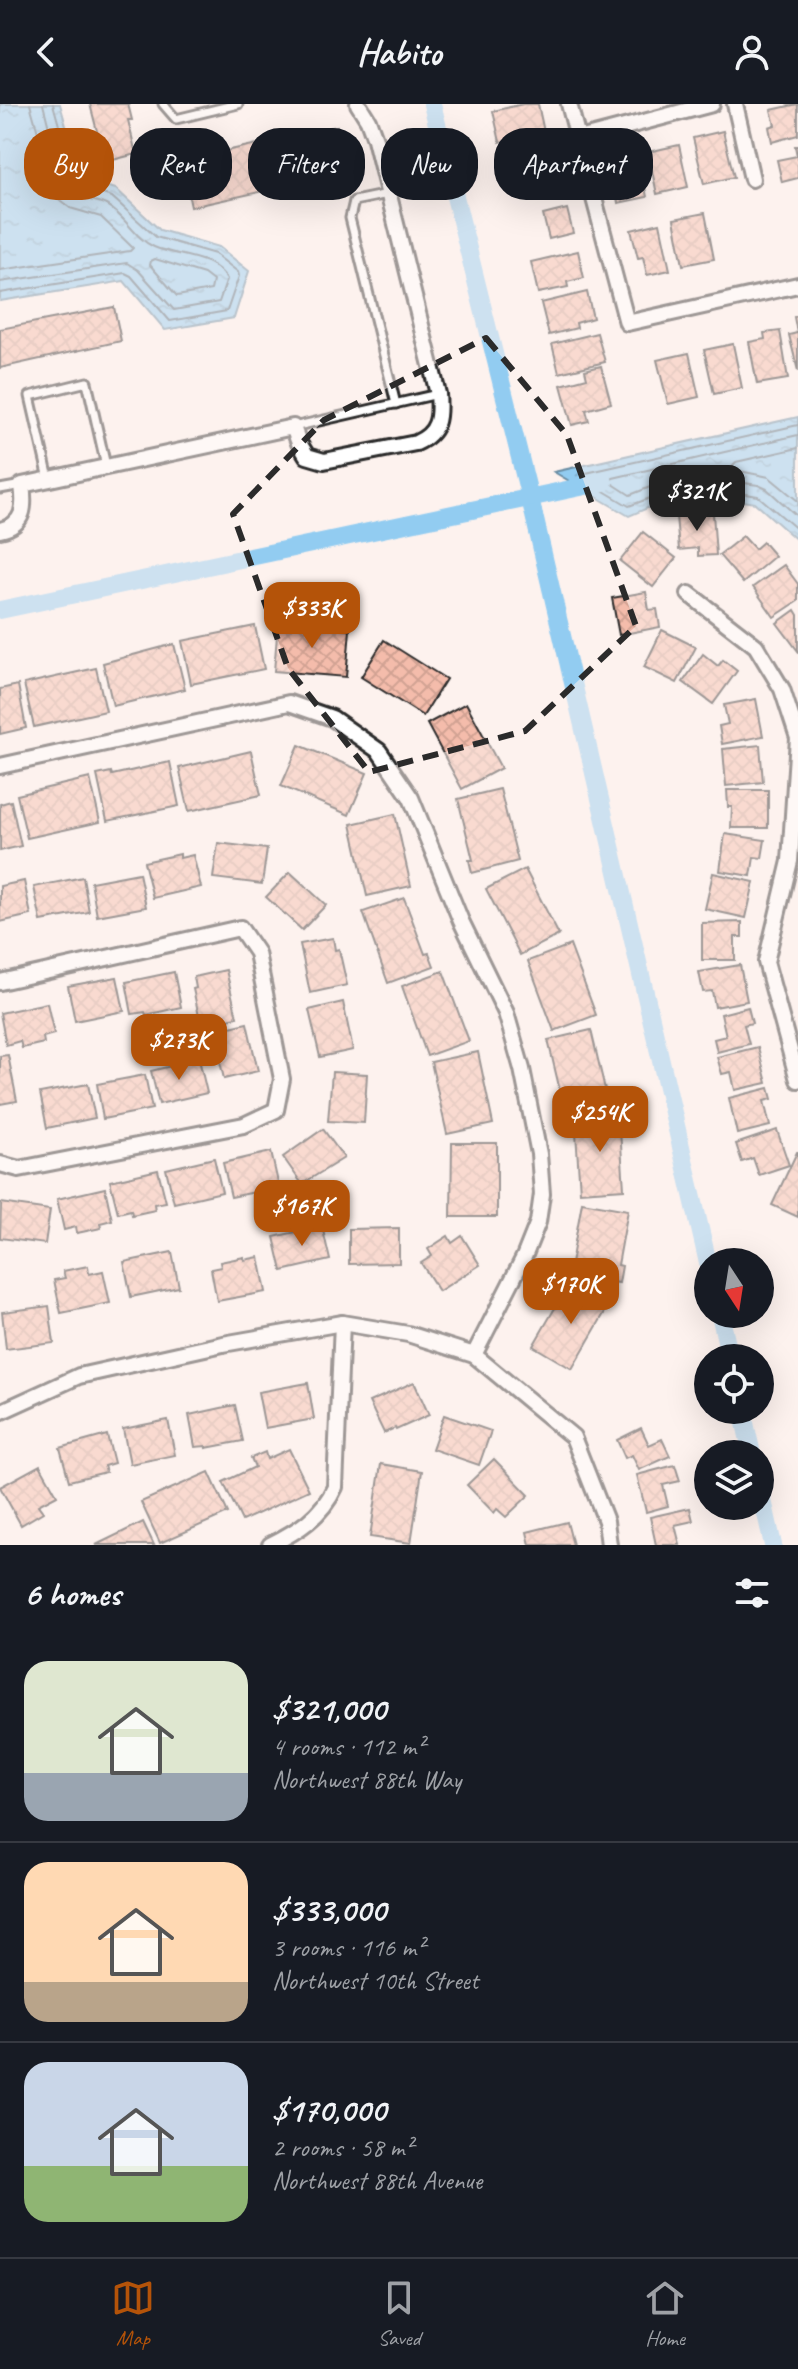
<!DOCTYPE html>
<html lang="en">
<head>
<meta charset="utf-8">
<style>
  :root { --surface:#171b24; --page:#242831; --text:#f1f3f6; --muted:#9ea1a6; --line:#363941; --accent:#b45309 }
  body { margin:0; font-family:Caveat,sans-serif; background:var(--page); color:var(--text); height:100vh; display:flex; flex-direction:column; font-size:30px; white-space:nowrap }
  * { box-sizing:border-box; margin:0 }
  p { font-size:26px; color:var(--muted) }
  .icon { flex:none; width:44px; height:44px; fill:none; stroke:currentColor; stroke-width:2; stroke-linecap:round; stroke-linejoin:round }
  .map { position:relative; height:1441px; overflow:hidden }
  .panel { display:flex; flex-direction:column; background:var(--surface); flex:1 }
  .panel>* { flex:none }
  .banner { position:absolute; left:24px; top:24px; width:750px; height:72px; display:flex; gap:16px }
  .needle { width:52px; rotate:168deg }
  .tools { position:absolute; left:694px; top:1144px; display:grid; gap:16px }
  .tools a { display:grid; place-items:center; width:80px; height:80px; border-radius:50%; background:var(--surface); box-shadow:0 8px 32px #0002; font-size:40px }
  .price { position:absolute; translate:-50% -68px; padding:0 18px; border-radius:16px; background:var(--accent); color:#fff; font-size:26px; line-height:52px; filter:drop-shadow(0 2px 4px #0008) }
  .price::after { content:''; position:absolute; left:50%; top:48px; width:24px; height:18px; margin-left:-12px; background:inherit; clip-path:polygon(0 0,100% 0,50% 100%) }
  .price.selected { background:#222; color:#fff }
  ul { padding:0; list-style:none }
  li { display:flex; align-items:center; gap:24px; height:200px; padding:0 24px }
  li+li { border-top:2px solid var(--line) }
  li span { display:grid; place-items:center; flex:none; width:224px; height:160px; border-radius:24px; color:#555 }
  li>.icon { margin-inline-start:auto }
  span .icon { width:96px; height:96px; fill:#fffc; stroke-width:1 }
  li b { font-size:34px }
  h2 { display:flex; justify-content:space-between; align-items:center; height:96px; padding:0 24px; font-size:34px }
  .pill { padding:0 28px; border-radius:32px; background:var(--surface); box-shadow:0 8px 32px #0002; font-size:28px; line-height:72px }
  .pill.selected { background:var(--accent); color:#fff }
  header { display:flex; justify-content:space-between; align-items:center; height:104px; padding:0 24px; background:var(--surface); font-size:36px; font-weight:700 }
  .tabs { display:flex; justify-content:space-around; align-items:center; height:112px; border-top:2px solid var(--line); background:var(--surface); font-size:22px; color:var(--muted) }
  .tabs a { display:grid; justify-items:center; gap:4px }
  .tabs .selected { color:var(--accent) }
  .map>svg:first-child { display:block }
  .water { fill:url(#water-ripples); stroke:#698ca2; stroke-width:2 }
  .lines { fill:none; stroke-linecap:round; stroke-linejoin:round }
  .shore { stroke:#546b7a; stroke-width:2 }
  .canal { stroke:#92ccf1; stroke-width:18 }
  .building { fill:url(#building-cross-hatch); stroke:#2b2b2b; stroke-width:2 }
  .lane-casing { stroke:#2b2b2b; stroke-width:13 }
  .street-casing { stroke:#2b2b2b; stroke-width:20 }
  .lane { stroke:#fff; stroke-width:7 }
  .street { stroke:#fff; stroke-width:14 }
  .marked { fill:none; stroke:#2b2b2b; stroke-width:6; stroke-dasharray:16 10; stroke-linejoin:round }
</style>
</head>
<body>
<header><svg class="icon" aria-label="back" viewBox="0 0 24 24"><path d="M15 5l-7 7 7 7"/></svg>Habito<svg class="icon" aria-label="person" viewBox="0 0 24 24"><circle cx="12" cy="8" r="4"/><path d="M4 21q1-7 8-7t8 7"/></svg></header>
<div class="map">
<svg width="798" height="1441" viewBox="0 0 798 1441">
  <defs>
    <pattern id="water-ripples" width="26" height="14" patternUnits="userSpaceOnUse" patternTransform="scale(2)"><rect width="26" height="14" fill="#92ccf1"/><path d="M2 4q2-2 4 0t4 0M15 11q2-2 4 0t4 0" fill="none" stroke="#7eafcf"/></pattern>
    <pattern id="building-cross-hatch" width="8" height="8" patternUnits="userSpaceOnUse" patternTransform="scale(2)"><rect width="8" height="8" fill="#f4bcab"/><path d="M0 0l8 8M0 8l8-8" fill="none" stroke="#d1a293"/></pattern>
  </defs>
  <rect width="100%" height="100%" fill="#fdf2ee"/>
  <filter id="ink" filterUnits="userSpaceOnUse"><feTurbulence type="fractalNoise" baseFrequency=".0125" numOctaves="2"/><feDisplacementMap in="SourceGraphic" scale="16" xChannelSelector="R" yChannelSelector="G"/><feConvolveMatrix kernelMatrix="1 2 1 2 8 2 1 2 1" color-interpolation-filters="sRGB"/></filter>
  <g filter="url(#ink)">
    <g class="water">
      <path d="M0,0H60L81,76L116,85L160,126L219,143L249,167L234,214L165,226L124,177L0,197Z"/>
      <path d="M798,313V437L755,399L685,388L629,412L554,368Z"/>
    </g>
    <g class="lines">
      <g class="shore">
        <path d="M155,155L204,170L213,177L211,186L177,192L150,161L151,157Z"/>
        <path d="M0,166L130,147L133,144L101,113L70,104L56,93L30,0"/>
        <path d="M0,178L127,159L138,166L174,206L219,198L227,175C213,151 178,153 154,143C135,135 125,111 106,101C90,93 72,99 63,80L43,0"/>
        <path d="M0,189L125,169L131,172L170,217L227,207L239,172L238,168L215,150L156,133L112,93L76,82L53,0"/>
        <path d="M798,321L586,369L582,374L629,402L687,380L758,392L798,426"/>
        <path d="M798,331L613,374L610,378L630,391L683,370L758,381L767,385L798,413"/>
        <path d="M798,344L736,358L732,362L735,366L769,373L798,397"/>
      </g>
      <g class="canal">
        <path d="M432,0L530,394L708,1159"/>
        <path d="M0,506L604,378"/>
        <path d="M720,1210L730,1254"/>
        <path d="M742,1306L752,1350"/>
        <path d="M760,1383L773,1441"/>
      </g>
    </g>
    <g class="building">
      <path d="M90,0H128L132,16H128L136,50L105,58Z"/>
      <path d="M523,0H538L544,28L500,38L493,7Z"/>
      <path d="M798,0V31L772,38L769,23L775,21L771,6Z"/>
      <path d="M337,22L348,74L269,91L268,86L191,103L181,57Z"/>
      <path d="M723,27L734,73L704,80L693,34Z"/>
      <path d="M532,40L533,45L549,41L555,68L512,79L504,47Z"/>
      <path d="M679,41L688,83L657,90L648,48Z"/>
      <path d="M795,42H798V74L782,78L777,56L797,52Z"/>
      <path d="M638,46L647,93L618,99L609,52Z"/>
      <path d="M567,105L573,129L549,135L543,111Z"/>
      <path d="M705,109L714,155L683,161L674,115Z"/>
      <path d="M660,119L670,166L647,171L643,153L638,154L631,126Z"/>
      <path d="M578,147L584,174L567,178L568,183L538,189L531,158Z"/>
      <path d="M587,188L593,214L576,219L577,224L549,231L541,199Z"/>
      <path d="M114,203L121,237L0,264V225Z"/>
      <path d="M798,212V267L789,231L797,229L794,213Z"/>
      <path d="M780,227L788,275L757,280L749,238L765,235L764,229Z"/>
      <path d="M597,229L605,258L559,269L552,240Z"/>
      <path d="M733,240L742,284L714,290L704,246Z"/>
      <path d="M689,249L699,293L668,300L657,256Z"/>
      <path d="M601,262L611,299L586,306L589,317L572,321L561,281L587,274L585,266Z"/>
      <path d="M713,409L716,451L698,452V444L679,446L676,412Z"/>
      <path d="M643,428L676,454L653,483L620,457Z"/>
      <path d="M743,432L755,445L763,438L775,452L743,479L719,451Z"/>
      <path d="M784,461L798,480V497L774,513L753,483Z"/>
      <path d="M646,488L649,506L657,505L660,523L619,531L612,494Z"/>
      <path d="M795,506L798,511V547L777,519Z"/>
      <path d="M278,519L350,526L346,573L274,567Z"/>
      <path d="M255,522L264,565L191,580L182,537Z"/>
      <path d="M662,526L696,543L677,579L644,563Z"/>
      <path d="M384,536L446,575L423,612L361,573Z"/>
      <path d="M174,540L185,585L113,602L103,559Z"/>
      <path d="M703,550L718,562L723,556L737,567L713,600L683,578Z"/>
      <path d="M96,564L106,607L34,623L24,580Z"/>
      <path d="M18,581L26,624L0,630V585Z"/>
      <path d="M756,595L763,632L722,640L719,622L728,620L724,601Z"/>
      <path d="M466,599L501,664L462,685L427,620Z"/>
      <path d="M299,641L367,669L349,711L281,682Z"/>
      <path d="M760,641L763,678L726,682L723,645Z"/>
      <path d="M251,647L261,691L189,707L179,664Z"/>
      <path d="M170,658L179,702L107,717L97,671L111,668L112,671Z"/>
      <path d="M90,674L100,718L27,734L17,691Z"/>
      <path d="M500,685L518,757L472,769L469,756H473L458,695Z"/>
      <path d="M727,686H768V724H731L732,703H728Z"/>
      <path d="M11,697L21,742L0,747V700Z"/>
      <path d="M395,710L411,782L367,792L351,720Z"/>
      <path d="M725,730L765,736L762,754L754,753L751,772L720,767Z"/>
      <path d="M218,739L267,745L262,780L213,774Z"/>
      <path d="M180,750V754L193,751L201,783L153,794L144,758Z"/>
      <path d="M525,765L559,831L520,851L486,785Z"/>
      <path d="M290,768L326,801L302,826L266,793Z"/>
      <path d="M139,769L146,803L97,812L91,778Z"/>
      <path d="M713,769L754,778L746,814L705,805Z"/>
      <path d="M83,773L89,808L41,817L34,783Z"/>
      <path d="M24,777L31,811L0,818V782Z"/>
      <path d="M404,794L425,850L429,849L434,862L388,879L363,808Z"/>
      <path d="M742,818V833H735V856H702V819Z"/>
      <path d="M333,834L335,846L339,845L347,881L310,889L300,840Z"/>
      <path d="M570,841L596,911L554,927L528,857Z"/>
      <path d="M740,861L747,897L715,903L712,887L703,888L699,868Z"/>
      <path d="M226,866L237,913L201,921L193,885L196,884L194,873Z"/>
      <path d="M443,867L469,937L427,952L402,882Z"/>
      <path d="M174,868L181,903L146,911L145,908L132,910L126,878Z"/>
      <path d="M117,873L124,907L75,917L68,882Z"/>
      <path d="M343,898L353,946L320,953L309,906Z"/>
      <path d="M47,899L54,930L43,933L44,939L22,944L20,937L6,941L0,909Z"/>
      <path d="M748,903L752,919L744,921L749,940L717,948L714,935L726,932L721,910Z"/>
      <path d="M247,919L258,967L224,975L213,927Z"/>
      <path d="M591,926L608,998L565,1008L548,936Z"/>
      <path d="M758,943L767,979L735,986L731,968L722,970L717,953Z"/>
      <path d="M478,948L493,1020L447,1030L431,958Z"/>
      <path d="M8,951L17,997L0,1000V952Z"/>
      <path d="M199,955L207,989L159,1000L151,967Z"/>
      <path d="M332,968L367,970L364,1019L328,1017Z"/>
      <path d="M145,971L152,1005L103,1015L97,980Z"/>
      <path d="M88,980L95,1014L47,1024L40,989Z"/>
      <path d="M769,984L772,995L764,997L770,1022L737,1030L729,994Z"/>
      <path d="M619,1011L624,1085L580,1088L575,1014Z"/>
      <path d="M323,1025L344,1054L302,1080L283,1053Z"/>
      <path d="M777,1026L789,1061L759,1071L753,1054L742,1058L736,1040Z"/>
      <path d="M452,1039H497V1113H451Z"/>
      <path d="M271,1048L279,1083L231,1093L223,1059Z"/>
      <path d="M797,1048H798V1113L772,1101Z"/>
      <path d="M214,1054L222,1088L174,1099L166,1065Z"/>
      <path d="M158,1066L166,1098L154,1100L155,1106L132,1111L131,1106L118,1109L110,1077Z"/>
      <path d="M105,1084L112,1116L100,1119L101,1124L77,1129L76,1123L64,1126L57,1095Z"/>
      <path d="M582,1098L628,1106L618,1161L622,1162L619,1179L569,1171Z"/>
      <path d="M1,1099L50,1106L45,1140L0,1134Z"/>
      <path d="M322,1122L330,1156L282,1167L274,1133Z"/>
      <path d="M399,1124V1159L349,1160V1125Z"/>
      <path d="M448,1132L452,1139L462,1132L480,1161L439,1187L421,1159L432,1152L428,1145Z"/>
      <path d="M172,1148L179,1183L131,1193L124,1158Z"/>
      <path d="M244,1153V1156L259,1153L266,1188L217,1197L211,1165L221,1163L220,1158Z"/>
      <path d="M88,1162L89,1170L103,1167L110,1199L61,1209L54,1176L65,1174L63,1167Z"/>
      <path d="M570,1178L609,1201L572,1265L533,1242Z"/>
      <path d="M49,1202L54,1239L6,1245L2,1208Z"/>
      <path d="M414,1278L429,1311L396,1326L395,1324L384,1329L369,1298Z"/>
      <path d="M308,1279L314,1315L265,1324L258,1288Z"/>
      <path d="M235,1301L243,1337L206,1344V1342L195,1343L189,1311Z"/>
      <path d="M444,1311L491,1327L479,1361L432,1345Z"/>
      <path d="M168,1316L175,1351L130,1360L123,1325Z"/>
      <path d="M641,1324L649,1341L662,1335L670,1352L639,1366L632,1351L625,1354L617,1336Z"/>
      <path d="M107,1331L114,1359L104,1362L106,1368L69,1377L60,1344Z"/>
      <path d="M289,1345L309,1386L242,1417L223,1378L255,1363L251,1354L265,1348L267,1355Z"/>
      <path d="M494,1355L529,1391L506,1413L497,1405L494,1409L467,1381Z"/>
      <path d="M381,1360L422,1367L411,1439L370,1433Z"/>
      <path d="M40,1361L57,1391L38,1401L43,1408L21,1421L0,1383Z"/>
      <path d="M675,1361L680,1377L663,1381L668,1402L646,1408L637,1371Z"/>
      <path d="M209,1368L228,1409L160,1439L141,1398Z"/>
      <path d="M690,1404L693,1417L675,1421L680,1441H656L650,1413Z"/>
      <path d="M143,1418L154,1441H96Z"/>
      <path d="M567,1418L573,1441H530L527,1428Z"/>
    </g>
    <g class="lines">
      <g class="lane-casing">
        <g id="lane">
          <path d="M163,0L176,15L238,0"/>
          <path d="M388,90L354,97L350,114L396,300"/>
          <path d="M293,323L438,290"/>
          <path d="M49,375L30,292L87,278L106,362"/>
          <path d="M0,385L22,381"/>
        </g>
      </g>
      <g class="street-casing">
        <g id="street">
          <path d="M569,0L627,219L798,181"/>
          <path d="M735,0L752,75"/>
          <path d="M579,35L712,0"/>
          <path d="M0,426C25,421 25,402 22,381L293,323L299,339L307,352L324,357L416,339C439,329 440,313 438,290L375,35L368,16L358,0"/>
          <path d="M689,490L756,542L782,585L798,634L790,757L766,858L798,976"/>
          <path d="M0,662L289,599L332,614L379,647L411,694L461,817L506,909L522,965L539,1050L542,1090L538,1118L524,1153L474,1251"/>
          <path d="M0,878L240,824L257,849L282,975L276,1006L244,1021L19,1065L0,1060"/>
          <path d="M0,1308L79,1272L223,1240L342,1219L408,1230L474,1251L573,1333L606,1417L609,1441"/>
          <path d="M270,1441C298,1427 322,1412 335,1383L342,1219"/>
        </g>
      </g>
      <use href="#lane" class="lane"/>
      <use href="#street" class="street"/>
    </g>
  </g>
  <path d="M0 0H798V1441H0ZM486,234L567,331L636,522L525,627L369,668L288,564L233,410L324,316Z" fill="#fdf2ee" fill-opacity=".55" fill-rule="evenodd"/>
  <path class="marked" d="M486,234L567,331L636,522L525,627L369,668L288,564L233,410L324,316Z"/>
</svg>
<div class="tools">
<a><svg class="needle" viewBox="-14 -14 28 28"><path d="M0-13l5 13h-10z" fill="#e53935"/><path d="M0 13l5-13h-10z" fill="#9ea1a6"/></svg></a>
<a><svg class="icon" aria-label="locate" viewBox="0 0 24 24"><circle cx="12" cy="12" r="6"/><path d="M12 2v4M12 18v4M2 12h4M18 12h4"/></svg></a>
<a><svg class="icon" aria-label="layers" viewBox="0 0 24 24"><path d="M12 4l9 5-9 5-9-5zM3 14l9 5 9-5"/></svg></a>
</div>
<b class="price selected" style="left:697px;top:429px">$321K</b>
<b class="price" style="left:312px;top:546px">$333K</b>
<b class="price" style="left:179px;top:978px">$273K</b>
<b class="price" style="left:600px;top:1050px">$254K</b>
<b class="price" style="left:302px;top:1144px">$167K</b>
<b class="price" style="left:571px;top:1222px">$170K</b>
<div class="banner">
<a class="pill selected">Buy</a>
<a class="pill">Rent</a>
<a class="pill">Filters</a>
<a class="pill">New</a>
<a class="pill">Apartment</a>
</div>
</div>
<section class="panel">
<h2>6 homes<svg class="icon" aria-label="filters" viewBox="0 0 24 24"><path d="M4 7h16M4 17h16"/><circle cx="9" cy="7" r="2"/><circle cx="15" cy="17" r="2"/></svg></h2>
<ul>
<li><span style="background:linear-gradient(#dfe7d0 70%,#9aa5b1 0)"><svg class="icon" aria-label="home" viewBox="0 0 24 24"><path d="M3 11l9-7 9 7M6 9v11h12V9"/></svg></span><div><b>$321,000</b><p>4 rooms · 112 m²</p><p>Northwest 88th Way</p></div></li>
<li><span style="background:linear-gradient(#ffd9b3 75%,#b9a48a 0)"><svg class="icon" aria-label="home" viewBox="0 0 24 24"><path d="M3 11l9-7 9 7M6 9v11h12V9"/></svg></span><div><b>$333,000</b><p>3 rooms · 116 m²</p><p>Northwest 10th Street</p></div></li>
<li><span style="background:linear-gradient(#c9d6e8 65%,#8fb573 0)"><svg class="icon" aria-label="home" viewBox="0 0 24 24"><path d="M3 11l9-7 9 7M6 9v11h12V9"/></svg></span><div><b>$170,000</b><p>2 rooms · 58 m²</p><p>Northwest 88th Avenue</p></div></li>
</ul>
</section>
<nav class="tabs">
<a class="selected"><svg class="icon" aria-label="map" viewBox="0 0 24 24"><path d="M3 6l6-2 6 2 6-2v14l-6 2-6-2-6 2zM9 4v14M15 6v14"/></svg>Map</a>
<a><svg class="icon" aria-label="saved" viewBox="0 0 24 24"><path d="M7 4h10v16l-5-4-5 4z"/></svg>Saved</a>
<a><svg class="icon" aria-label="home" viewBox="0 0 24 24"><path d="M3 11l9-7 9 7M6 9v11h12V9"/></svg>Home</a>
</nav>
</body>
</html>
